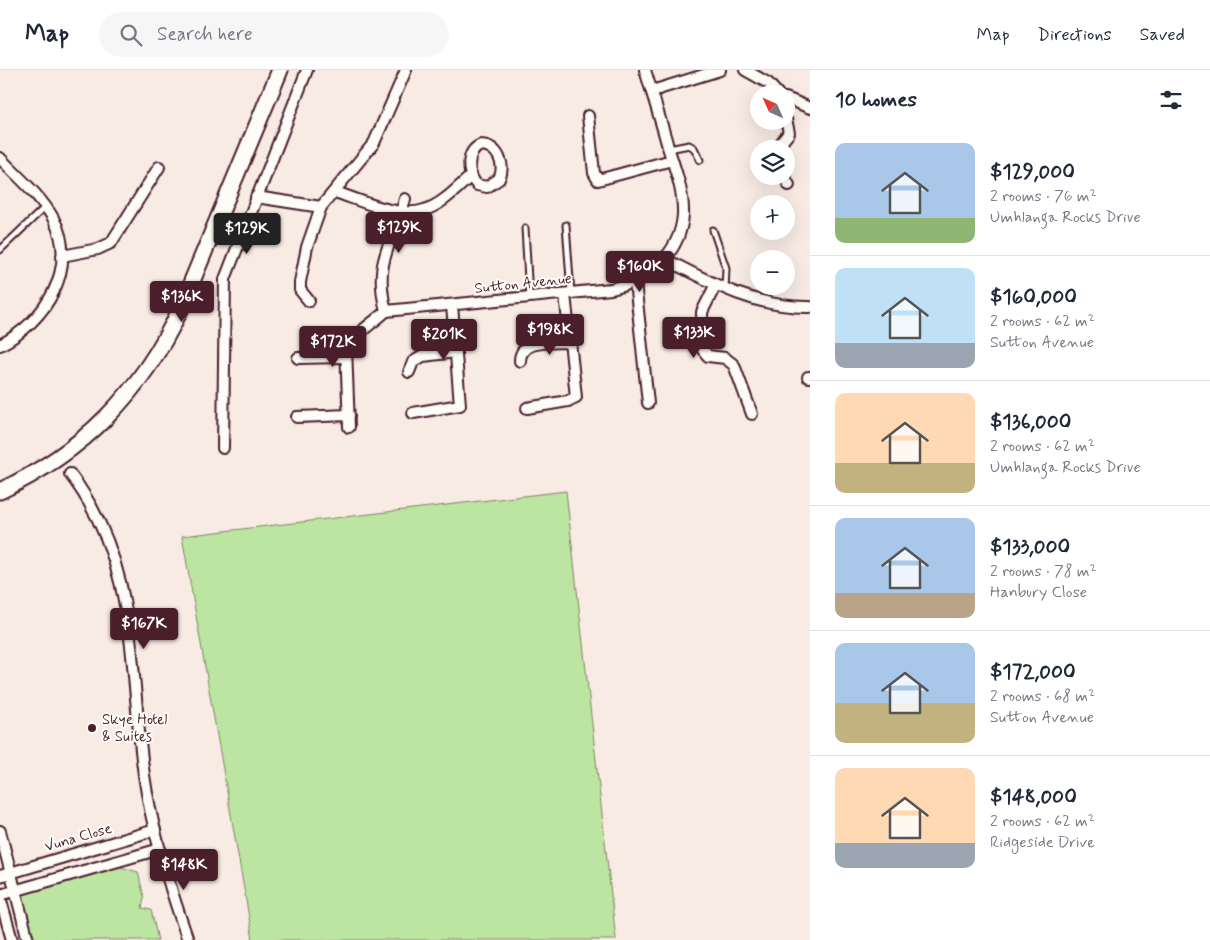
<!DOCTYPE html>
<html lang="en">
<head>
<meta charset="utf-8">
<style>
  :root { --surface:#fff; --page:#f6f6f7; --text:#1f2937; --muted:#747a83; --line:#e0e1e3; --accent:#4a1f2b }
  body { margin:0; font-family:Mynerve,sans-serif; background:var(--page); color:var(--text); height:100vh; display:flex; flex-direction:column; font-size:19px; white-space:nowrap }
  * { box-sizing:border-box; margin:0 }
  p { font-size:16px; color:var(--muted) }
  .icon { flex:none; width:28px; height:28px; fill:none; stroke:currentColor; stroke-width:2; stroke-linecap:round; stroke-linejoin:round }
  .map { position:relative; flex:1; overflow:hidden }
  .details { display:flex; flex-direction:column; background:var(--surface); width:400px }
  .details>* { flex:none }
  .needle { width:32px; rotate:315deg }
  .tools { position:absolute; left:750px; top:15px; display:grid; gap:10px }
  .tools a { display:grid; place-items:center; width:45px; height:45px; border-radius:50%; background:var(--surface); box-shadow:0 5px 20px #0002; font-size:25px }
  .price { position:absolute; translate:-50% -42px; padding:0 11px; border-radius:5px; background:var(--accent); color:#fff; font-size:16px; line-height:32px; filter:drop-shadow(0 1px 2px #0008) }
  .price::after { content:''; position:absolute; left:50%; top:30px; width:15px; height:11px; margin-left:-8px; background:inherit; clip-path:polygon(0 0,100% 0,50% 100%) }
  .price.current { background:#222; color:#fff }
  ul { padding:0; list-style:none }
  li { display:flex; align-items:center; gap:15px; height:125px; padding:0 25px }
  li+li { border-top:1px solid var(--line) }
  li span { display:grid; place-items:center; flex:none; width:140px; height:100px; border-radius:10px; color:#555 }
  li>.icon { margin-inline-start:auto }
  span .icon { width:60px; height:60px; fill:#fffc; stroke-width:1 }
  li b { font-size:21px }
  h2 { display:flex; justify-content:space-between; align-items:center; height:60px; padding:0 25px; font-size:21px }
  header { display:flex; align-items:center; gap:30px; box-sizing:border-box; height:70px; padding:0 25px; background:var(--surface); border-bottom:1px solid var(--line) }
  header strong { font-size:24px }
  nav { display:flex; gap:28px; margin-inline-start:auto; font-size:18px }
  .search { width:350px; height:45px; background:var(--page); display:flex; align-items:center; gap:12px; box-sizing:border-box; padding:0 18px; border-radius:28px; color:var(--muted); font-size:19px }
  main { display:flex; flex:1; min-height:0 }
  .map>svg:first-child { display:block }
  .green { fill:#bce5a1; stroke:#838266 }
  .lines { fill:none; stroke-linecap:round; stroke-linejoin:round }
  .lane-casing { stroke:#4a1f2b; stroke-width:9 }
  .street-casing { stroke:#4a1f2b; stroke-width:14 }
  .secondary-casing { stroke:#4a1f2b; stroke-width:19 }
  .lane { stroke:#fdfcf7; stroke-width:5 }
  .street { stroke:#fdfcf7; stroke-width:10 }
  .secondary { stroke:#fdfcf7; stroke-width:15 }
  .poi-dot { fill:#4a1f2b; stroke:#fdfcf7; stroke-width:2 }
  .labels { text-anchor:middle; stroke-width:4; stroke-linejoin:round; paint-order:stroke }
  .street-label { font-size:15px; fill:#4a1f2b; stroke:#fdfcf7 }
  .poi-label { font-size:15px; fill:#4a1f2b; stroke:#fdfcf7; text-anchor:start }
</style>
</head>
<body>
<header>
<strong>Map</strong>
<div class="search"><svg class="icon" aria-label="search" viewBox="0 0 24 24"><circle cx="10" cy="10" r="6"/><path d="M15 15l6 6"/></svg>Search here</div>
<nav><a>Map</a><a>Directions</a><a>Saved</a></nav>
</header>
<main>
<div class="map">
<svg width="810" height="870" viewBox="0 0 810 870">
  <rect width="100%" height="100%" fill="#f7ebe4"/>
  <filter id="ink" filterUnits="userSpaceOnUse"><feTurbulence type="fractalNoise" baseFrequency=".02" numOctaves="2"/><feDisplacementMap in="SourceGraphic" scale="10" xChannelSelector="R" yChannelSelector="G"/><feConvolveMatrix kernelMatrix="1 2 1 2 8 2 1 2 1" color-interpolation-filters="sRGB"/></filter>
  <g filter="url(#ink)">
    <g class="green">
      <path d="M566,421L616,870H253L182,466Z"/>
      <path d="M117,796L138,802L144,827L142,838L151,840L158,870H24L13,820Z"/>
    </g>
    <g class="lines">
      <g class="lane-casing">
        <g id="lane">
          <path d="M669,79L689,75L694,78L700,90"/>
          <path d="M566,155L571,223"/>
          <path d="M525,158L529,227"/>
          <path d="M713,160L726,198L725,220"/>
          <path d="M0,180L45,137"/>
        </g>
      </g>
      <g class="street-casing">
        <g id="street">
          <path d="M745,0L768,13L778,24"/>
          <path d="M652,21L720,0"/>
          <path d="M786,28L810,38"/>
          <path d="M588,46L594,103L598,110L672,90"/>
          <path d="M481,75C498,76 506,95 499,109L487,117L477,115C467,104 465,82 481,75Z"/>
          <path d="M776,79L789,63L786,49"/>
          <path d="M0,88C18,107 40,125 53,148C80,198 45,252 0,275"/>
          <path d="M784,106L789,115"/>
          <path d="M335,122C360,130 399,149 424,140C442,135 457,118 471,106"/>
          <path d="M256,127L321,137"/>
          <path d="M62,186L98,179L111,173L159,97"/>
          <path d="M665,189C711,213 756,238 810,237"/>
          <path d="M635,212L648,333"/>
          <path d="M715,216L702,242L703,280L708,286L725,288L734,295L752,344"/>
          <path d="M309,231L300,220V212L307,177L321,137L374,73L406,0"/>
          <path d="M386,241L611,219C648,211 680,184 683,145C684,122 675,99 668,77C661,51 653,26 645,0"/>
          <path d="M386,241C373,190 392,176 405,129"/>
          <path d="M298,288L345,287"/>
          <path d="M520,291C520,268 553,273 570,272"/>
          <path d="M409,302L413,292L423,286L456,282"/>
          <path d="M808,307H810"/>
          <path d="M527,338L568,331L576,327L565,224"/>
          <path d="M413,343L460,335L452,235"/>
          <path d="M297,347L349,345"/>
          <path d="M349,357L346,277C349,269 377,250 386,241"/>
          <path d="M223,378L225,209L307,0"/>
          <path d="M70,404C139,494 129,599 144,705C152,761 169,816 188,870"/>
          <path d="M0,761L28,870"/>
          <path d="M0,806L155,760"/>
          <path d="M0,825L160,779"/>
          <path d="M0,827L12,870"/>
        </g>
      </g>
      <g class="secondary-casing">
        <path id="secondary" d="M0,421C83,382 141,323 180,240L280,0"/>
      </g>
      <use href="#lane" class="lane"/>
      <use href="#street" class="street"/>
      <use href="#secondary" class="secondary"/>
    </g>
  </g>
  <circle class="poi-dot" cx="92" cy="658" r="5"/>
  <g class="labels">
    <g class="street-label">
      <text transform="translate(523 213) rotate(-6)" y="5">Sutton Avenue</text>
      <text transform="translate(78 767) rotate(-16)" y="5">Vuna Close</text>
    </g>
    <g class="poi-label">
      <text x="102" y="654">Skye Hotel<tspan x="102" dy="17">&amp; Suites</tspan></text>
    </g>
  </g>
</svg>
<div class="tools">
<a><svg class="needle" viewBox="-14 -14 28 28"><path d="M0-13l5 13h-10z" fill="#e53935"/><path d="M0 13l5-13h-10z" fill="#747a83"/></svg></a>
<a><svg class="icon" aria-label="layers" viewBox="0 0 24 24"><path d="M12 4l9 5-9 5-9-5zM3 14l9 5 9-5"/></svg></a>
<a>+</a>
<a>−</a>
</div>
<b class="price" style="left:399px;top:184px">$129K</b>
<b class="price current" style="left:247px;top:185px">$129K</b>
<b class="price" style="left:640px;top:223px">$160K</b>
<b class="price" style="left:182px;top:253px">$136K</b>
<b class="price" style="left:550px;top:286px">$198K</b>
<b class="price" style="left:694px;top:289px">$133K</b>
<b class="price" style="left:444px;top:291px">$201K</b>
<b class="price" style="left:333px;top:298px">$172K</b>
<b class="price" style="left:144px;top:580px">$167K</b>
<b class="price" style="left:184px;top:821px">$148K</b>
</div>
<section class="details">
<h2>10 homes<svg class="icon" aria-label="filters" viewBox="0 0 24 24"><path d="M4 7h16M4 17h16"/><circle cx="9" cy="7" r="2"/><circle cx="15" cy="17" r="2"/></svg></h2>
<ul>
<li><span style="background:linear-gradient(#a9c7e8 75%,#8fb573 0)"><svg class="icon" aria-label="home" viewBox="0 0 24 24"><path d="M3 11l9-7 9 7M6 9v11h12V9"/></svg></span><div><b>$129,000</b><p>2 rooms · 76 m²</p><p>Umhlanga Rocks Drive</p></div></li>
<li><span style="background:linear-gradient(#bfe0f5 75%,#9aa5b1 0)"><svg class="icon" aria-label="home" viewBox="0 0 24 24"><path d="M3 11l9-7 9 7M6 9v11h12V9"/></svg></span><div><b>$160,000</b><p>2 rooms · 62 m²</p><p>Sutton Avenue</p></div></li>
<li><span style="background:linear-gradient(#ffd9b3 70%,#c2b280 0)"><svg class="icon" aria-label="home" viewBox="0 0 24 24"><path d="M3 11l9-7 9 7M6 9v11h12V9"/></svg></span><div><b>$136,000</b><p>2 rooms · 62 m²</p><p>Umhlanga Rocks Drive</p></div></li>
<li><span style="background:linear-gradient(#a9c7e8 75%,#b9a48a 0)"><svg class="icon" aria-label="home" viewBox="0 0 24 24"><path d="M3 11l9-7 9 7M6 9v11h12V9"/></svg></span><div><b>$133,000</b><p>2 rooms · 78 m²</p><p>Hanbury Close</p></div></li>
<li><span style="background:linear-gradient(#a9c7e8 60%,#c2b280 0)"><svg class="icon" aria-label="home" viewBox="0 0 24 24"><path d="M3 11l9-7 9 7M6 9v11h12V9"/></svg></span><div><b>$172,000</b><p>2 rooms · 68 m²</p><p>Sutton Avenue</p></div></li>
<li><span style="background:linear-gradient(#ffd9b3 75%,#9aa5b1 0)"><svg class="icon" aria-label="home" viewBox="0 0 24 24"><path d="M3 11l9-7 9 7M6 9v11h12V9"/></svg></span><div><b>$148,000</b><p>2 rooms · 62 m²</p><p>Ridgeside Drive</p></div></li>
</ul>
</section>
</main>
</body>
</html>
